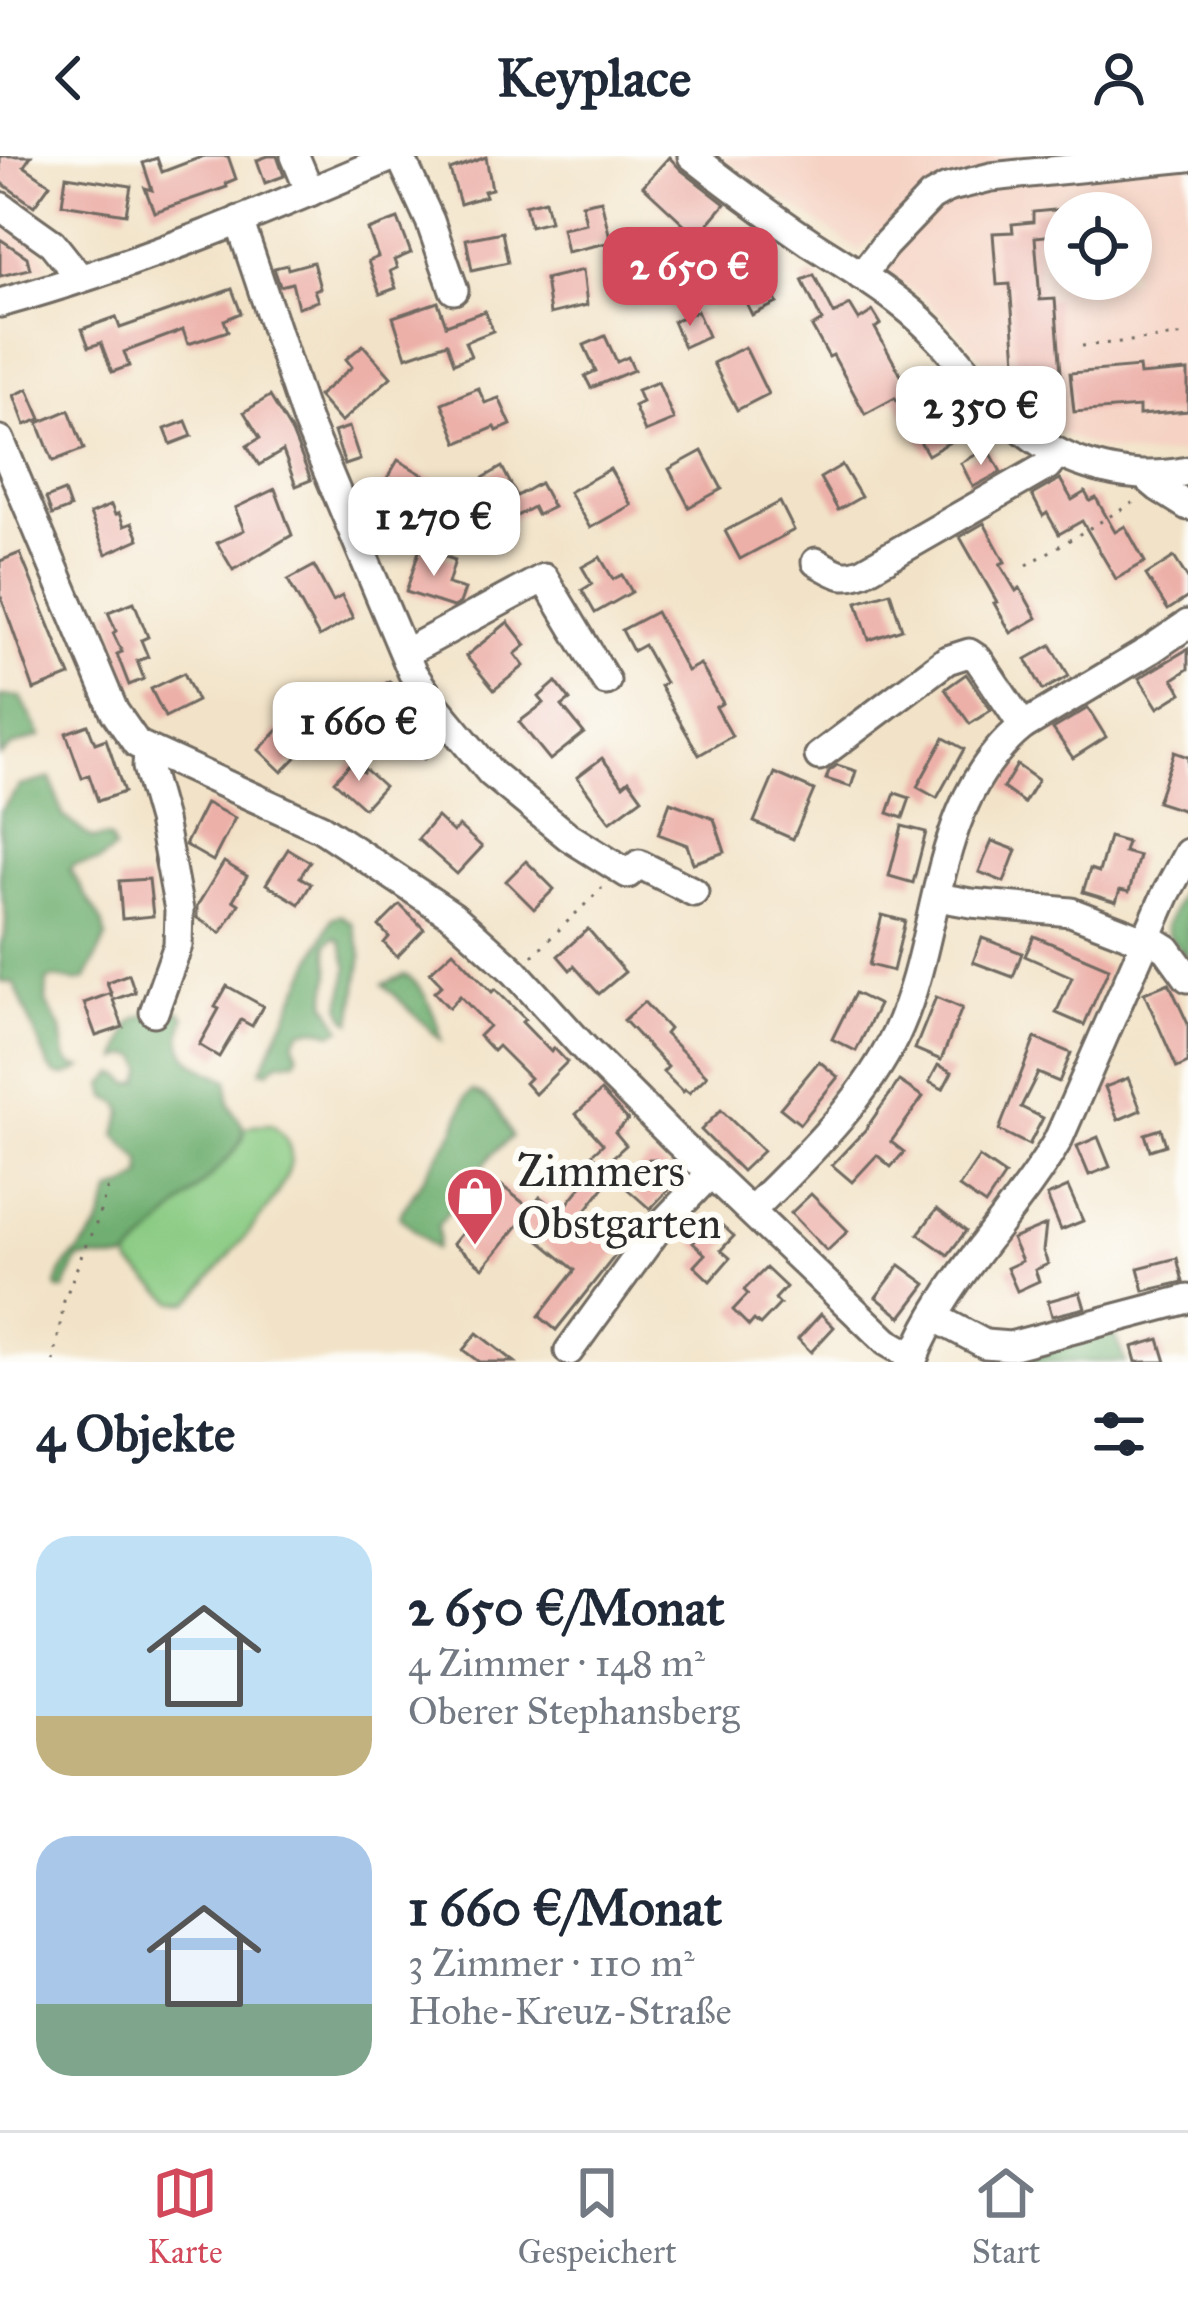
<!DOCTYPE html>
<html lang="de">
<head>
<meta charset="utf-8">
<style>
  :root { --surface:#fff; --page:#f6f6f7; --text:#1f2937; --muted:#747a83; --line:#e0e1e3; --accent:#d1495b }
  body { margin:0; font-family:"IM FELL Great Primer",serif; background:var(--page); color:var(--text); height:100vh; display:flex; flex-direction:column; font-size:45px; white-space:nowrap }
  * { box-sizing:border-box; margin:0 }
  p { font-size:39px; color:var(--muted) }
  .icon { flex:none; width:66px; height:66px; fill:none; stroke:currentColor; stroke-width:2; stroke-linecap:round; stroke-linejoin:round }
  .map { position:relative; height:1206px; overflow:hidden }
  .panel { display:flex; flex-direction:column; background:var(--surface); flex:1 }
  .panel>* { flex:none }
  .buttons { position:absolute; left:1044px; top:36px; display:grid; gap:24px }
  .buttons a { display:grid; place-items:center; width:108px; height:108px; border-radius:50%; background:var(--surface); box-shadow:0 6px 18px #0003; font-size:60px }
  .price { position:absolute; translate:-50% -102px; padding:0 27px; border-radius:24px; background:#fff; color:#222; font-size:39px; line-height:78px; filter:drop-shadow(0 3px 6px #0008) }
  .price::after { content:''; position:absolute; left:50%; top:72px; width:36px; height:27px; margin-left:-18px; background:inherit; clip-path:polygon(0 0,100% 0,50% 100%) }
  .price.selected { background:var(--accent); color:#fff }
  ul { padding:0; list-style:none }
  li { display:flex; align-items:center; gap:36px; height:300px; padding:0 36px }
  li span { display:grid; place-items:center; flex:none; width:336px; height:240px; border-radius:36px; color:#555 }
  li>.icon { margin-inline-start:auto }
  span .icon { width:144px; height:144px; fill:#fffc; stroke-width:1 }
  li b { font-size:51px }
  h2 { display:flex; justify-content:space-between; align-items:center; height:144px; padding:0 36px; font-size:51px }
  header { display:flex; justify-content:space-between; align-items:center; height:156px; padding:0 36px; background:var(--surface); font-size:54px; font-weight:700 }
  .menu { display:flex; justify-content:space-around; align-items:center; height:168px; border-top:3px solid var(--line); background:var(--surface); font-size:33px; color:var(--muted) }
  .menu a { display:grid; justify-items:center; gap:6px }
  .menu .selected { color:var(--accent) }
  .map>svg:first-child { display:block }
  .built { fill:#f5d2c3; fill-rule:evenodd }
  .green { fill:#8acb83; stroke:#5a7b57; stroke-width:3 }
  .forest { fill:#6faf71; stroke:#4d6d4e; stroke-width:3 }
  .building { fill:#ecb0a9 }
  .lines { fill:none; stroke-linecap:round; stroke-linejoin:round }
  .minor-casing { stroke:#716b62; stroke-width:33 }
  .path { stroke:#716b62; stroke-width:3; stroke-dasharray:3 9; stroke-linecap:butt }
  .minor { stroke:#fff; stroke-width:27 }
  .labels { text-anchor:middle; stroke-width:12; stroke-linejoin:round; paint-order:stroke }
  .poi-label { font-size:45px; fill:#2b2b2b; stroke:#fdfcf7; text-anchor:start }
</style>
</head>
<body>
<header><svg class="icon" aria-label="back" viewBox="0 0 24 24"><path d="M15 5l-7 7 7 7"/></svg>Keyplace<svg class="icon" aria-label="person" viewBox="0 0 24 24"><circle cx="12" cy="8" r="4"/><path d="M4 21q1-7 8-7t8 7"/></svg></header>
<div class="map">
<svg width="1188" height="1206" viewBox="0 0 1188 1206">
  <rect width="100%" height="100%" fill="#fdfcf7"/>
  <filter id="ink" filterUnits="userSpaceOnUse"><feTurbulence type="fractalNoise" baseFrequency=".00833" numOctaves="2"/><feDisplacementMap in="SourceGraphic" scale="24" xChannelSelector="R" yChannelSelector="G"/><feConvolveMatrix kernelMatrix="1 2 1 2 8 2 1 2 1" color-interpolation-filters="sRGB"/></filter>
  <filter id="wash" filterUnits="userSpaceOnUse"><feTurbulence type="fractalNoise" baseFrequency=".004" numOctaves="4" result="noise"/><feDisplacementMap in="SourceGraphic" scale="48" xChannelSelector="R" yChannelSelector="G"/><feGaussianBlur stdDeviation="2.7" result="paint"/><feColorMatrix in="noise" values="0 0 0 0 0 0 0 0 0 0 0 0 0 0 0 0 0 1.4 0 .05"/><feComposite in="paint" operator="in"/></filter>
  <g filter="url(#wash)">
    <rect width="100%" height="100%" fill="#f2e3c8"/>
    <g class="built">
      <path d="M721,0H1188V297L1143,300L1100,293L1062,278L1022,248L951,166L917,137L887,116L899,99L873,79L860,95ZM1065,57H1131V123H1065Z"/>
      <path d="M0,65L40,92L49,110L0,122Z"/>
    </g>
    <path class="green" d="M271,968C284,977 294,992 290,1009C279,1050 222,1105 196,1140L189,1146H174L132,1110L128,1103L235,995L244,981V973L253,969Z"/>
    <g class="forest">
      <path d="M0,540L21,541L41,580L12,590L0,600Z"/>
      <path d="M51,622L63,660L92,683L106,681L111,684L114,694L98,706L73,709L70,714L102,766L106,782L86,823C72,830 60,818 47,824L46,847L61,873L65,901L72,910L82,912C69,920 59,925 49,911L14,827L0,826V791L5,778L6,761L0,728V655L20,630Z"/>
      <path d="M1188,720V803L1168,779L1166,770Z"/>
      <path d="M340,759L352,767L362,799L352,866L347,863L341,850L348,812L341,785L335,781L327,788L330,819L326,846L341,872L333,877L315,872L301,875L294,885L298,899L295,904L278,906L268,915L261,914L332,762Z"/>
      <path d="M405,819C425,829 437,863 441,884L383,828Z"/>
      <path d="M174,853L181,856L185,861C184,868 181,875 181,883C181,906 210,916 228,924C228,926 229,944 229,946C237,970 254,966 235,995L128,1103C114,1107 96,1100 78,1103L64,1134L58,1133L56,1129C68,1098 75,1103 92,1081C102,1068 106,1050 112,1035L128,1030L142,1020L141,1005L116,979L123,956L120,948L107,941L104,928L116,918L122,920L130,928L140,926L144,913L139,901L131,899L119,903C133,858 127,862 174,853Z"/>
      <path d="M473,935C495,943 503,962 512,981L494,996L438,1069L439,1082L436,1093L399,1060L455,973L466,941Z"/>
      <path d="M1107,1171L1115,1179L1125,1206H1007L1012,1197Z"/>
    </g>
    <g id="blocks">
      <g class="building">
        <path d="M0,0H31L24,10L50,28L34,50L0,26Z"/>
        <path d="M204,0H228L236,23L226,27L227,31L154,56L145,32L152,34L143,7L157,2L162,16Z"/>
        <path d="M268,0H277L284,20L265,27L257,4Z"/>
        <path d="M486,1L492,33L484,35L486,40L460,48L450,14Z"/>
        <path d="M669,1L681,14L725,48L707,69L722,107L687,121L676,91L699,82L643,30Z"/>
        <path d="M66,20L131,30L126,58L62,48Z"/>
        <path d="M545,44L550,65L530,70L525,49Z"/>
        <path d="M601,44L611,86L567,96L562,72L586,67L582,48Z"/>
        <path d="M1065,53V78L1035,81L1040,144L1055,143L1062,229L1027,232L1025,205H1016L1010,128L997,129L993,77L1013,76L1012,68L1033,66V56Z"/>
        <path d="M398,63L411,97L394,104L397,112L390,115L396,132L380,138L368,105L378,101L368,74Z"/>
        <path d="M502,76L508,106L472,114L466,83Z"/>
        <path d="M0,83L27,101L30,113L0,120Z"/>
        <path d="M313,106L320,132L314,134L318,145L298,151L292,127L280,130L274,112L287,109L288,113Z"/>
        <path d="M583,114L587,149L550,158L545,123Z"/>
        <path d="M763,116L777,147L752,159L738,129Z"/>
        <path d="M814,119L834,158L850,149L859,164L873,155L881,168L875,172L920,254L934,246L955,283L928,299L895,242L865,258L833,199L829,201L812,171L822,165L802,124Z"/>
        <path d="M232,133L241,157L224,164L228,175L188,188L183,174L124,196L129,210L112,216L101,187L89,191L82,173L116,161L120,172Z"/>
        <path d="M438,146L446,169L485,155L493,175L465,186L471,200L454,207L447,187L406,201L393,161Z"/>
        <path d="M697,155L708,180L684,191L673,165Z"/>
        <path d="M605,180L617,206L628,201L634,214L591,232L585,220L596,215L584,189Z"/>
        <path d="M363,189L391,221L341,266L318,240L352,211L346,203Z"/>
        <path d="M745,191L768,238L737,254L713,207Z"/>
        <path d="M1139,211L1140,219L1188,215V255L1139,259V251L1074,256L1070,217Z"/>
        <path d="M658,226L674,264L645,276L634,250L642,246L637,234Z"/>
        <path d="M478,232L485,247L499,242L511,269L497,275L495,271L458,287L442,247Z"/>
        <path d="M28,233L41,263L25,269L14,239Z"/>
        <path d="M270,240L292,277L311,324L296,330L283,295L259,309L247,290L260,282L244,256Z"/>
        <path d="M69,254L84,293L53,305L38,267Z"/>
        <path d="M186,265L192,280L171,288L165,273Z"/>
        <path d="M349,271L360,304L345,309L334,276Z"/>
        <path d="M988,292L1001,316L973,331L961,307Z"/>
        <path d="M702,295L722,333L689,351L669,313Z"/>
        <path d="M398,304L440,329L426,352L415,345L405,361L375,343Z"/>
        <path d="M842,309L861,341L838,354L820,322Z"/>
        <path d="M502,311L517,340L540,327L553,351L537,359L533,351L488,376L464,333Z"/>
        <path d="M610,313L631,349L590,372L569,336Z"/>
        <path d="M1060,323L1072,344L1085,336L1090,345L1096,342L1115,376L1125,370L1145,406L1116,423L1082,365L1059,378L1047,357L1043,360L1032,339Z"/>
        <path d="M275,333L292,379L233,414L217,387L244,374L235,352Z"/>
        <path d="M64,335L70,352L52,359L46,342Z"/>
        <path d="M780,346L794,374L740,403L725,375Z"/>
        <path d="M111,349L115,359L119,357L124,370L132,367L139,383L106,398L90,358Z"/>
        <path d="M984,367L1005,406L1000,408L1016,435L1020,432L1037,462L1011,477L994,447L997,446L960,381Z"/>
        <path d="M420,392L455,404L448,428L465,433L460,447L453,451L406,436Z"/>
        <path d="M20,397L70,520L34,534L0,438V405Z"/>
        <path d="M600,401L613,423L622,419L632,436L595,457L582,434L592,428L582,411Z"/>
        <path d="M1174,401L1188,423V441L1168,454L1146,419Z"/>
        <path d="M314,410L333,445L342,440L353,462L319,481L288,424Z"/>
        <path d="M890,436L902,473L869,484L857,446Z"/>
        <path d="M134,446L148,481L141,484L148,501L137,505L144,523L129,529L117,498L122,496L113,477L116,475L108,456Z"/>
        <path d="M656,456L687,515L700,508L723,547L716,551L732,580L699,599L660,530L665,527L644,489L633,495L622,474Z"/>
        <path d="M508,466L526,489L515,498L524,510L494,534L466,500Z"/>
        <path d="M1051,489L1069,520L1043,534L1026,503Z"/>
        <path d="M1188,493V513L1173,523L1182,537L1158,552L1139,522Z"/>
        <path d="M184,517L197,545L165,561L151,533Z"/>
        <path d="M966,518L991,554L970,568L945,533Z"/>
        <path d="M389,525L400,539L404,536L422,562L417,566L438,592L424,603L403,577L395,583L365,543Z"/>
        <path d="M556,526L570,544L562,550L584,577L550,604L519,566L544,547L539,541Z"/>
        <path d="M307,544L330,566L282,616L259,594Z"/>
        <path d="M1088,552L1106,581L1073,602L1053,573Z"/>
        <path d="M88,569L95,587L106,583L124,636L98,645L89,619L82,622L66,577Z"/>
        <path d="M944,582L964,593L937,642L917,631Z"/>
        <path d="M1174,596L1188,601V656L1157,646Z"/>
        <path d="M602,602L623,629L629,624L642,642L610,666L577,621Z"/>
        <path d="M352,606L363,616L365,613L384,630L364,652L334,625Z"/>
        <path d="M837,609L856,615L851,631L826,623L829,615Z"/>
        <path d="M1017,609L1038,624L1024,647L1003,632Z"/>
        <path d="M775,617L814,634L793,683L754,666Z"/>
        <path d="M895,637L910,642L903,662L888,657Z"/>
        <path d="M670,646L714,663L725,696L693,707L687,689L658,678Z"/>
        <path d="M206,647L235,662L213,705L185,689Z"/>
        <path d="M437,661L453,676L459,670L482,691L457,718L418,683Z"/>
        <path d="M902,670L926,676L913,727L889,720Z"/>
        <path d="M1109,681L1127,686L1124,696L1139,700L1129,736L1120,734L1116,746L1083,736L1090,713L1099,716Z"/>
        <path d="M992,685L1016,694L1004,726L979,716Z"/>
        <path d="M288,693L310,706L300,721L311,728L299,748L266,728Z"/>
        <path d="M526,705L554,733L534,753L506,725Z"/>
        <path d="M224,706L247,720L233,744L239,748L221,777L197,762V750Z"/>
        <path d="M149,723L153,760L122,763L119,725Z"/>
        <path d="M400,749L424,773L397,801L384,787L389,781L379,770Z"/>
        <path d="M882,759L905,765L893,815L869,809Z"/>
        <path d="M588,773L625,816L599,838L574,810L570,814L558,800Z"/>
        <path d="M1034,780L1109,812L1084,869L1056,857L1072,821L1025,800Z"/>
        <path d="M982,782L1022,797L1013,821L973,806Z"/>
        <path d="M453,795L492,836L495,833L525,863L522,866L551,896L554,892L567,906L535,938L525,927L530,922L498,890L493,895L479,880L489,870L460,840L449,852L434,836L442,829L430,816Z"/>
        <path d="M129,818L135,836L113,844L123,871L96,880L84,847L111,837L112,842L107,826Z"/>
        <path d="M1169,827L1188,868V907L1177,912L1144,837Z"/>
        <path d="M227,830L263,850L252,870L241,864L219,901L199,889L219,853L215,851Z"/>
        <path d="M855,837L879,849L856,895L832,883Z"/>
        <path d="M936,841L962,852L941,904L915,893Z"/>
        <path d="M644,846L669,873L665,878L707,920L689,937L685,934L683,936L663,916L668,911L624,864Z"/>
        <path d="M1035,882L1071,897L1059,926L1038,917L1021,951L1043,962L1029,989L999,974Z"/>
        <path d="M819,905L838,921L800,968L780,952Z"/>
        <path d="M938,909L952,916L943,933L929,926Z"/>
        <path d="M1128,922L1141,954L1118,964L1105,931Z"/>
        <path d="M899,925L923,941L891,986L904,996L891,1011L877,999L852,1026L832,1009L865,974Z"/>
        <path d="M601,935L628,964L615,976L626,989L603,1010L592,998L603,988L576,958Z"/>
        <path d="M721,954L763,995L742,1015L701,974Z"/>
        <path d="M1161,973L1166,989L1150,994L1145,978Z"/>
        <path d="M1098,981L1110,1011L1089,1019L1077,990Z"/>
        <path d="M979,1001L1005,1019L985,1049L959,1031Z"/>
        <path d="M649,1003H655L678,1023L650,1053L624,1030Z"/>
        <path d="M596,1012L610,1023L582,1059L622,1091L556,1174L539,1160L575,1114L519,1068L483,1112L453,1088L501,1029L531,1053L540,1041L560,1057Z"/>
        <path d="M1068,1031L1083,1065L1061,1074L1047,1040Z"/>
        <path d="M811,1038L848,1075L827,1095L791,1057Z"/>
        <path d="M937,1053L966,1075L948,1099L918,1078Z"/>
        <path d="M715,1063L734,1080L721,1094L730,1102L710,1125L694,1110L705,1098L693,1087Z"/>
        <path d="M1046,1069L1043,1095L1048,1108L1035,1114L1039,1125L1017,1135L1007,1112L1022,1105L1012,1083Z"/>
        <path d="M1177,1102L1183,1126L1144,1135L1138,1112Z"/>
        <path d="M900,1109L926,1128L901,1161L876,1141Z"/>
        <path d="M766,1112L786,1131L775,1143L780,1148L760,1169L754,1164L749,1170L733,1154L748,1138L744,1134Z"/>
        <path d="M1080,1136L1085,1152L1052,1160L1048,1145Z"/>
        <path d="M821,1158L834,1171L811,1196L798,1183Z"/>
        <path d="M477,1177L514,1206H479L463,1194Z"/>
        <path d="M1159,1183L1166,1206H1136L1132,1191Z"/>
      </g>
    </g>
  </g>
  <g filter="url(#ink)">
    <use href="#blocks" fill-opacity="0" stroke="#716b62" stroke-width="3"/>
    <g class="lines">
      <g class="minor-casing">
        <g id="minor">
          <path d="M295,0L310,36"/>
          <path d="M400,0L430,65L454,134"/>
          <path d="M692,0C730,30 770,59 811,87C842,107 874,126 903,149C974,204 995,279 1088,309C1123,320 1153,322 1188,315"/>
          <path d="M0,50L52,87L80,122"/>
          <path d="M239,64L307,266L412,516L432,546L491,617L569,681L628,718L639,708L694,736"/>
          <path d="M861,120L885,89L931,41L947,32L991,21L1188,1"/>
          <path d="M0,147C135,110 266,55 394,0"/>
          <path d="M0,284L114,555L137,588L321,672L453,760L515,816L586,894L678,986L887,1186L913,1201"/>
          <path d="M1146,321L1158,331L1188,350"/>
          <path d="M816,406C836,417 842,424 864,415L1033,318L1047,310L1058,297"/>
          <path d="M405,497L544,422L606,525"/>
          <path d="M148,594L147,611L162,664L179,754L178,789L154,856"/>
          <path d="M819,600L947,504L969,497L978,503L1023,570"/>
          <path d="M937,741L971,747L1071,756L1146,785"/>
          <path d="M1148,781L1167,793L1188,822"/>
          <path d="M752,1054C805,1001 863,947 896,878C943,777 930,645 1023,570L1150,494L1188,468"/>
          <path d="M934,1161L985,1188L1010,1190L1188,1143"/>
          <path d="M569,1195L659,1071L711,1017"/>
          <path d="M912,1206C944,1123 1014,1060 1058,984L1166,738L1188,697"/>
        </g>
      </g>
      <g class="path">
        <path d="M638,142L670,139L779,91"/>
        <path d="M1082,190L1188,179"/>
        <path d="M1027,409L1134,346"/>
        <path d="M532,800L602,732"/>
        <path d="M54,1206L64,1145L85,1091L96,1068L110,1024"/>
      </g>
      <use href="#minor" class="minor"/>
    </g>
  </g>
  <defs>
    <g id="shop-pin" transform="scale(3)"><path d="M0 17L-7.5 6A9.5 9.5 0 1 1 7.5 6Z" fill="#d1495b" stroke="#fdfcf7"/><path d="M-5-2.5h2.3a2.7 3.5 0 0 1 5.4 0H5L5.5 6h-11ZM-1.5-2.5h3a1.5 2.3 0 0 0-3 0Z" fill="#fff"/></g>
  </defs>
  <g fill-rule="evenodd">
    <use href="#shop-pin" x="475" y="1040"/>
  </g>
  <g class="labels">
    <g class="poi-label">
      <text x="517" y="1030">Zimmers<tspan x="517" dy="52">Obstgarten</tspan></text>
    </g>
  </g>
</svg>
<div class="buttons">
<a><svg class="icon" aria-label="locate" viewBox="0 0 24 24"><circle cx="12" cy="12" r="6"/><path d="M12 2v4M12 18v4M2 12h4M18 12h4"/></svg></a>
</div>
<b class="price selected" style="left:690px;top:173px">2 650 €</b>
<b class="price" style="left:981px;top:312px">2 350 €</b>
<b class="price" style="left:434px;top:423px">1 270 €</b>
<b class="price" style="left:359px;top:628px">1 660 €</b>
</div>
<section class="panel">
<h2>4 Objekte<svg class="icon" aria-label="filters" viewBox="0 0 24 24"><path d="M4 7h16M4 17h16"/><circle cx="9" cy="7" r="2"/><circle cx="15" cy="17" r="2"/></svg></h2>
<ul>
<li><span style="background:linear-gradient(#bfe0f5 75%,#c2b280 0)"><svg class="icon" aria-label="home" viewBox="0 0 24 24"><path d="M3 11l9-7 9 7M6 9v11h12V9"/></svg></span><div><b>2 650 €/Monat</b><p>4 Zimmer · 148 m²</p><p>Oberer Stephansberg</p></div></li>
<li><span style="background:linear-gradient(#a9c7e8 70%,#7fa58c 0)"><svg class="icon" aria-label="home" viewBox="0 0 24 24"><path d="M3 11l9-7 9 7M6 9v11h12V9"/></svg></span><div><b>1 660 €/Monat</b><p>3 Zimmer · 110 m²</p><p>Hohe-Kreuz-Straße</p></div></li>
</ul>
</section>
<nav class="menu">
<a class="selected"><svg class="icon" aria-label="map" viewBox="0 0 24 24"><path d="M3 6l6-2 6 2 6-2v14l-6 2-6-2-6 2zM9 4v14M15 6v14"/></svg>Karte</a>
<a><svg class="icon" aria-label="saved" viewBox="0 0 24 24"><path d="M7 4h10v16l-5-4-5 4z"/></svg>Gespeichert</a>
<a><svg class="icon" aria-label="home" viewBox="0 0 24 24"><path d="M3 11l9-7 9 7M6 9v11h12V9"/></svg>Start</a>
</nav>
</body>
</html>
